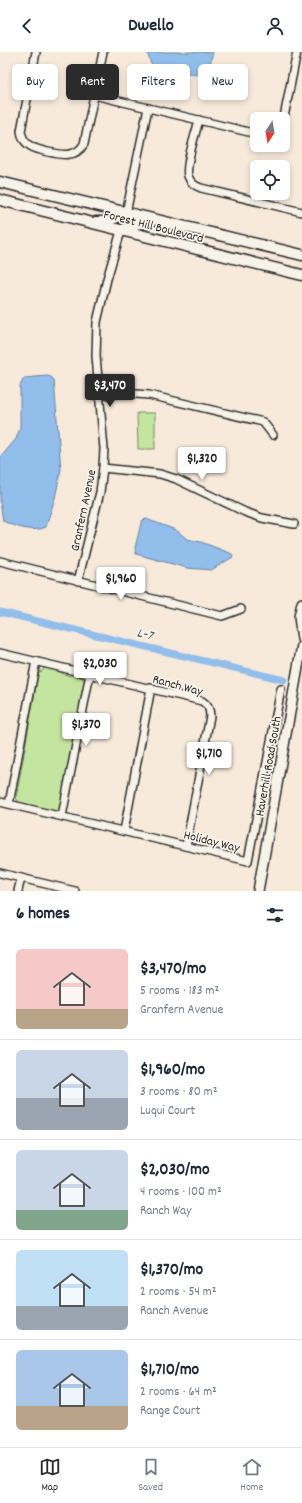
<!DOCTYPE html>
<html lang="en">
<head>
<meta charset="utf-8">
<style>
  :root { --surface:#fff; --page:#f6f6f7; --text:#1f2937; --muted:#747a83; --line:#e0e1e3; --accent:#2b2b2b }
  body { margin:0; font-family:Dekko,sans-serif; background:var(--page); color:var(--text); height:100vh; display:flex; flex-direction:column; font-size:15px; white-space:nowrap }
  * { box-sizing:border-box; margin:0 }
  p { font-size:13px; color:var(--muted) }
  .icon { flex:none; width:22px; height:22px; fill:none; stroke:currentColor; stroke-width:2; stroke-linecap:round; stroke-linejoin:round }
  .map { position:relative; height:839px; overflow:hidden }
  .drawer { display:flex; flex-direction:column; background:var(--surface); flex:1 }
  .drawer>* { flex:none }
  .hud { position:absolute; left:12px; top:12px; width:278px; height:36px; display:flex; gap:8px }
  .needle { width:26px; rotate:192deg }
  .controls { position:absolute; left:250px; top:60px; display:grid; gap:8px }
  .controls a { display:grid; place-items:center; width:40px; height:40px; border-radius:6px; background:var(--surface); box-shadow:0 2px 6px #0003; font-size:20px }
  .price { position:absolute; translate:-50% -34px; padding:0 9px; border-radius:4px; background:#fff; color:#222; font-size:13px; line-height:26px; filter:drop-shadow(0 1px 2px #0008) }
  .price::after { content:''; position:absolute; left:50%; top:24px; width:12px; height:9px; margin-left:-6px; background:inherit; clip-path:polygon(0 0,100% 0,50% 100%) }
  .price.selected { background:var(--accent); color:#fff }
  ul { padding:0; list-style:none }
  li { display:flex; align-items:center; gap:12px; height:100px; padding:0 16px }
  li+li { border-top:1px solid var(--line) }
  li span { display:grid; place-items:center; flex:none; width:112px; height:80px; border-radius:6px; color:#555 }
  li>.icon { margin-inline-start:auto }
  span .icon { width:48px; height:48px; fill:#fffc; stroke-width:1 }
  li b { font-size:17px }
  h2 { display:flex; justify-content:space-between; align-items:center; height:48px; padding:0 16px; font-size:17px }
  .tag { padding:0 14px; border-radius:6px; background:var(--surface); box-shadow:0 2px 6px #0003; font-size:14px; line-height:36px }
  .tag.selected { background:var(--accent); color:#fff }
  header { display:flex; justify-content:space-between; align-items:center; height:52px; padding:0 16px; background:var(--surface); font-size:18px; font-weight:800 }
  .tabs { display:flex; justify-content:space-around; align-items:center; height:56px; border-top:1px solid var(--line); background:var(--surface); font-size:11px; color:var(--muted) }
  .tabs a { display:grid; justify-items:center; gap:2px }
  .tabs .selected { color:var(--accent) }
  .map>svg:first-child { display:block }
  .green { fill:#c3e59f; stroke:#778865 }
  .water { fill:#91beeb; stroke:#68839e }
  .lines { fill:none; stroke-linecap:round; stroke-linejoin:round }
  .canal { stroke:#91beeb; stroke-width:7 }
  .minor-casing { stroke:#2b2b2b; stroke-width:10 }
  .tertiary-casing { stroke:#2b2b2b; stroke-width:12 }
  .secondary-casing { stroke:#2b2b2b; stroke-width:13 }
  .minor { stroke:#f7f3e8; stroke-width:7 }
  .tertiary { stroke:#f7f3e8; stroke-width:9 }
  .secondary { stroke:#f7f3e8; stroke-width:10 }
  .labels { text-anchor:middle; stroke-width:3.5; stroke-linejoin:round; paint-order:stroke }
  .street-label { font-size:13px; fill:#2b2b2b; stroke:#f7f3e8 }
  .water-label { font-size:14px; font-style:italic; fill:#4a5765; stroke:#f7f3e8 }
</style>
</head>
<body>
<header><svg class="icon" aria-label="back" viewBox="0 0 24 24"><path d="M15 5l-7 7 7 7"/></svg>Dwello<svg class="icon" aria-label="person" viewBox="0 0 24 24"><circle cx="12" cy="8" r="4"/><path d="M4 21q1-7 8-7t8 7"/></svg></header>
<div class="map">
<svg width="302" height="839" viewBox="0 0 302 839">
  <rect width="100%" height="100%" fill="#f7eadb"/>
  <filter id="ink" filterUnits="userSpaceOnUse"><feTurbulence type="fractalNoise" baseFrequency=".025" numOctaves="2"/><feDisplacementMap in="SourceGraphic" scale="8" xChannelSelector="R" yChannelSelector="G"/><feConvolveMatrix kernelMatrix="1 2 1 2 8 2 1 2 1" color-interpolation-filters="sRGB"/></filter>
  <g filter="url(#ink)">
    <g class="green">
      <path d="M137,361H155V397H138Z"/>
      <path d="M44,616C55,616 63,623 71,624L72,622C78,623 84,625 85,631L60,759L56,760L20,752L16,746L38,623L39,620L42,619Z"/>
    </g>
    <g class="water">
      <path d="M147,0H213L209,16L204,22C186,24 168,18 151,12Z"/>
      <path d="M47,324L51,325L54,328L61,418L55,446L46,475C34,481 15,475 3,469L0,450V406L16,387L20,376V334L24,326Z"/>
      <path d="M146,467L176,478L187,487L201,490L230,501L233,503V505L211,518L187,516L136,502L135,496L141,471L143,468Z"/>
    </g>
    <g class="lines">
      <path class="canal" d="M0,560L284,628"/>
      <g class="minor-casing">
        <g id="minor">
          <path d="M36,0L21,79C23,94 35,97 48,100C62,103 76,106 84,92L103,0"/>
          <path d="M94,43L257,82"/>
          <path d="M199,68C196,80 185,113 188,124C190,130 195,134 201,136L302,160"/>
          <path d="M283,70L297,0"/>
          <path d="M126,161L148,56"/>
          <path d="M99,343L123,341L149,343L263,370L273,383"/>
          <path d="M103,416L160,422L176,427L245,460L262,466L294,472"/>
          <path d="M0,509L222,564L241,557"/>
          <path d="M78,529L100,440L103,416L104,397L96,304L97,270L107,227L121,179"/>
          <path d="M0,601L202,649C208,653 210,657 210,664L186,794"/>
          <path d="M0,750L248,809L281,637"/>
          <path d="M9,752L36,609"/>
          <path d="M62,764L90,622"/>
          <path d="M124,779L151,636"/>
          <path d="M0,821L75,839"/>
          <path d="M18,839L21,826"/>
        </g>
      </g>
      <g class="tertiary-casing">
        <g id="tertiary">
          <path d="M302,551L299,565L302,587"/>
          <path d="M258,839L302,593"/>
        </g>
      </g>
      <g class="secondary-casing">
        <g id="secondary">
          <path d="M0,130L302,203"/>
          <path d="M0,148L302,223"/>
          <path d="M96,170H104L126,161"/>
          <path d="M121,179L134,172L150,170"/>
        </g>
      </g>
      <use href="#minor" class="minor"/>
      <use href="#tertiary" class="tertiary"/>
      <use href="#secondary" class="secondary"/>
    </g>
  </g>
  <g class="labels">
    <g class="street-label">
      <text transform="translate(154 173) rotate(14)" y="5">Forest Hill Boulevard</text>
      <text transform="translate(82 458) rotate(-78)" y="5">Granfern Avenue</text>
      <text transform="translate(178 632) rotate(15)" y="5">Ranch Way</text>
      <text transform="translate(267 714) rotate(-80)" y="5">Haverhill Road South</text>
      <text transform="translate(212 788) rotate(14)" y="5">Holiday Way</text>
    </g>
    <g class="water-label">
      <text transform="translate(145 581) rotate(13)" y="5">L-7</text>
    </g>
  </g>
</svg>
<div class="controls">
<a><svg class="needle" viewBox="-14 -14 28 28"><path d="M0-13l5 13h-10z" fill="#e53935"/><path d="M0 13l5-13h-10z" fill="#747a83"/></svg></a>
<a><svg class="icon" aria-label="locate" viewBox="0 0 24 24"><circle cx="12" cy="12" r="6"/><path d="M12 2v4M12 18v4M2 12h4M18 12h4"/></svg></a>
</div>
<b class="price selected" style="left:110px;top:356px">$3,470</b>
<b class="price" style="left:202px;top:429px">$1,320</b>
<b class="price" style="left:121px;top:549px">$1,960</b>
<b class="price" style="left:100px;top:634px">$2,030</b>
<b class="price" style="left:86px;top:695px">$1,370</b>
<b class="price" style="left:209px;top:724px">$1,710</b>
<div class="hud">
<a class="tag">Buy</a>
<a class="tag selected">Rent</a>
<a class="tag">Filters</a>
<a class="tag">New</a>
</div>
</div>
<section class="drawer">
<h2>6 homes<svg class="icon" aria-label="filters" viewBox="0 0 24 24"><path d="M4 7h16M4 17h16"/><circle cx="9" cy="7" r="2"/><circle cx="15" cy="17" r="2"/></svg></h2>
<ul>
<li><span style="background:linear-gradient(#f6c9c9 75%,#b9a48a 0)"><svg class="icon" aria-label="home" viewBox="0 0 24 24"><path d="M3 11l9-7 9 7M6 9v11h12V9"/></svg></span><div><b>$3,470/mo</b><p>5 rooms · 183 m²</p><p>Granfern Avenue</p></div></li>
<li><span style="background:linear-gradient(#c9d6e8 60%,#9aa5b1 0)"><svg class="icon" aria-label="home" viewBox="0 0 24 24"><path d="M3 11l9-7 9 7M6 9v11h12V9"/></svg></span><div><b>$1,960/mo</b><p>3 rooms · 80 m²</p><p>Luqui Court</p></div></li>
<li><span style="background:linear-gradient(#c9d6e8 75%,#7fa58c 0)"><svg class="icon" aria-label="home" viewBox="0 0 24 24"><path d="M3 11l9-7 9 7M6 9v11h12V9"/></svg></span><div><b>$2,030/mo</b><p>4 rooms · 100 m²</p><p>Ranch Way</p></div></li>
<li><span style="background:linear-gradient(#bfe0f5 70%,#9aa5b1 0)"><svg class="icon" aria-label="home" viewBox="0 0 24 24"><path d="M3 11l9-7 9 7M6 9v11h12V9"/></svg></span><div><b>$1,370/mo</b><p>2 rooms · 54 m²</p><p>Ranch Avenue</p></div></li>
<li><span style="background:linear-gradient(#a9c7e8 70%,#b9a48a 0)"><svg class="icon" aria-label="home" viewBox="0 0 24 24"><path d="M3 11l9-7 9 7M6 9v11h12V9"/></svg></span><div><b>$1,710/mo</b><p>2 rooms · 64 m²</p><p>Range Court</p></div></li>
</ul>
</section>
<nav class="tabs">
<a class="selected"><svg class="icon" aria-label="map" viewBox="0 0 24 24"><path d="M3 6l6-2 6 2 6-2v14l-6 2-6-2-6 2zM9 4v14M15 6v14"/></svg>Map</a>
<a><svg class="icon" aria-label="saved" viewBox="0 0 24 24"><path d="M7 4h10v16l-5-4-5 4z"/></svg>Saved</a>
<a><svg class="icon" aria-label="home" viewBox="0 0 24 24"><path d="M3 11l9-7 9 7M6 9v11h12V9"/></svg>Home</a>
</nav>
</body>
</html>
